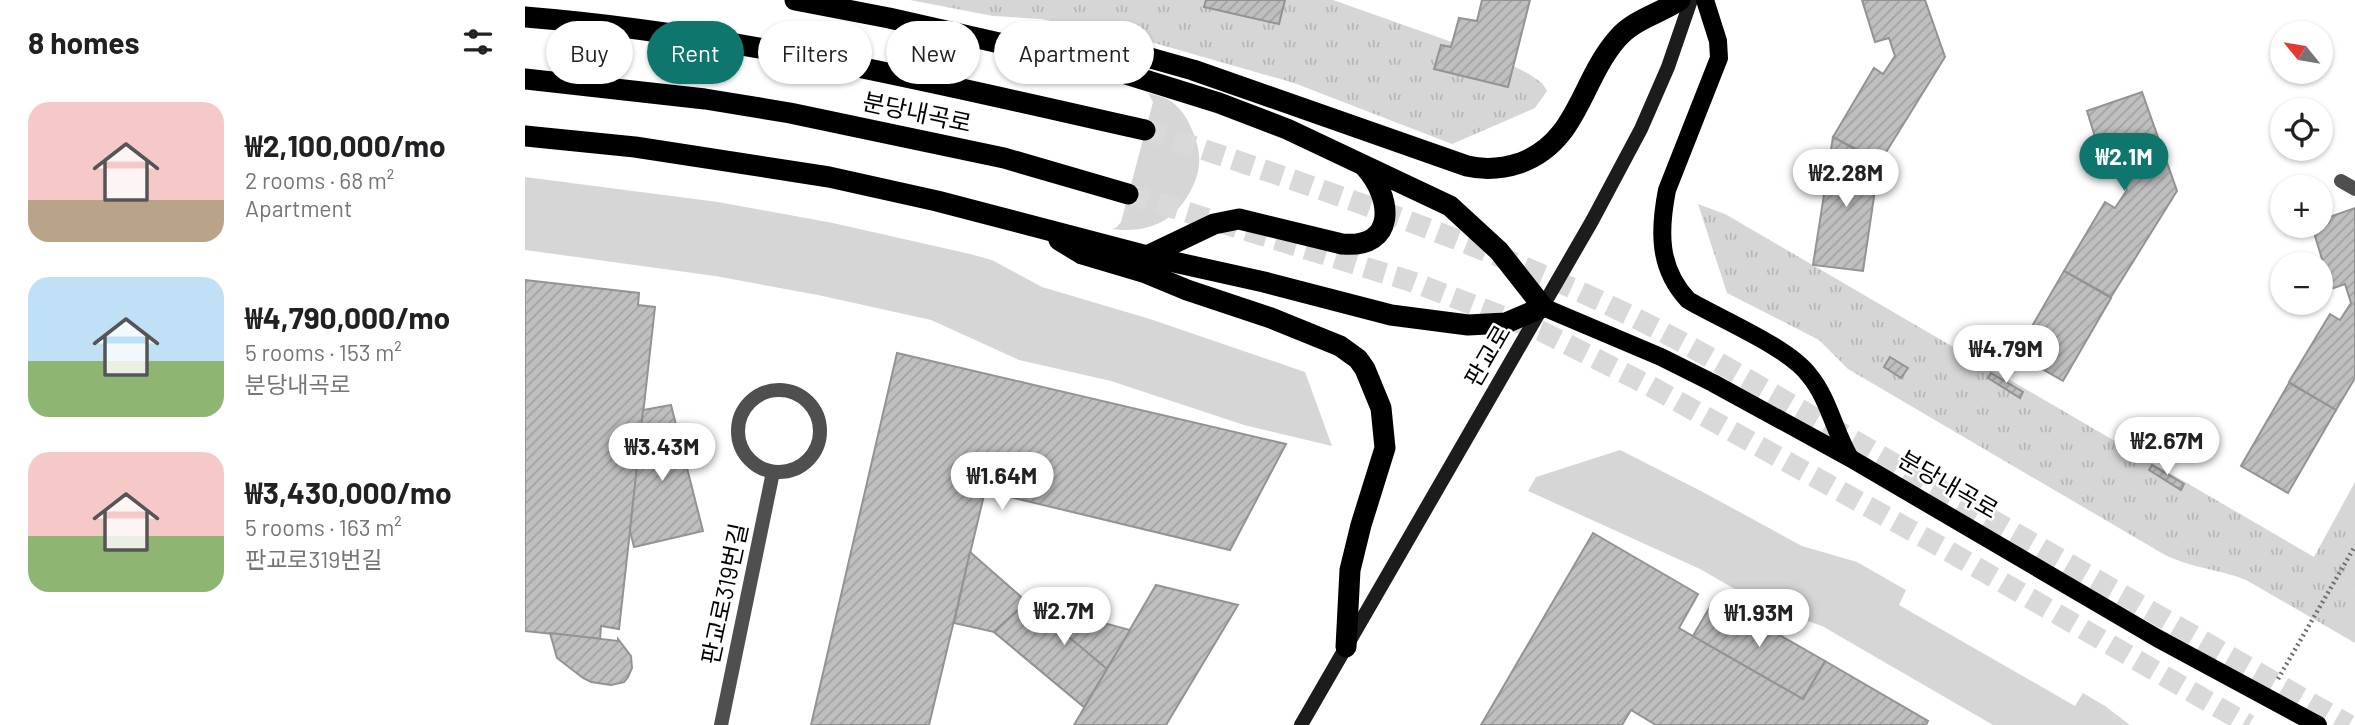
<!DOCTYPE html>
<html lang="en">
<head>
<meta charset="utf-8">
<style>
  :root { --surface:#fff; --page:#f6f6f6; --text:#202124; --muted:#757577; --accent:#0f766e }
  body { margin:0; font-family:Barlow,"Noto Sans KR",sans-serif; background:var(--page); color:var(--text); height:100vh; display:flex; flex-direction:column; font-size:26px; white-space:nowrap }
  * { box-sizing:border-box; margin:0 }
  p { font-size:23px; color:var(--muted) }
  .icon { flex:none; width:38px; height:38px; fill:none; stroke:currentColor; stroke-width:2; stroke-linecap:round; stroke-linejoin:round }
  .map { position:relative; flex:1; overflow:hidden }
  .drawer { display:flex; flex-direction:column; background:var(--surface); width:525px }
  .drawer>* { flex:none }
  .top-card { position:absolute; left:21px; top:21px; width:665px; height:63px; display:flex; gap:14px }
  .needle { width:46px; rotate:300deg }
  .buttons { position:absolute; left:1745px; top:21px; display:grid; gap:14px }
  .buttons a { display:grid; place-items:center; width:63px; height:63px; border-radius:50%; background:var(--surface); box-shadow:0 2px 5px #0004; font-size:35px }
  .price { position:absolute; translate:-50% -60px; padding:0 16px; border-radius:24px; background:#fff; color:#222; font-size:23px; line-height:46px; filter:drop-shadow(0 2px 4px #0008) }
  .price::after { content:''; position:absolute; left:50%; top:42px; width:21px; height:16px; margin-left:-10px; background:inherit; clip-path:polygon(0 0,100% 0,50% 100%) }
  .price.active { background:var(--accent); color:#fff }
  ul { padding:0; list-style:none }
  li { display:flex; align-items:center; gap:21px; height:175px; padding:0 28px }
  li span { display:grid; place-items:center; flex:none; width:196px; height:140px; border-radius:21px; color:#555 }
  li>.icon { margin-inline-start:auto }
  span .icon { width:84px; height:84px; fill:#fffc; stroke-width:1 }
  li b { font-size:30px }
  h2 { display:flex; justify-content:space-between; align-items:center; height:84px; padding:0 28px; font-size:30px }
  .tag { padding:0 24px; border-radius:32px; background:var(--surface); box-shadow:0 2px 5px #0004; font-size:24px; line-height:63px }
  .tag.active { background:var(--accent); color:#fff }
  main { display:flex; flex:1; min-height:0 }
  .map>svg:first-child { display:block }
  .green { fill:#d6d6d6 }
  .park { fill:url(#park-tufts) }
  .building { fill:url(#building-hatch); stroke:#939393; stroke-width:2 }
  .lines { fill:none; stroke-linecap:round; stroke-linejoin:round }
  .highway-tunnel { stroke:#d9d9d9; stroke-width:21; stroke-dasharray:21 10; stroke-linecap:butt }
  .path { stroke:#717171; stroke-width:4.5; stroke-dasharray:2 3.5; stroke-linecap:butt }
  .lane { stroke:#4f4f4f; stroke-width:14 }
  .street { stroke:#4f4f4f; stroke-width:14 }
  .secondary { stroke:#1c1c1c; stroke-width:14 }
  .primary { stroke:#000; stroke-width:18 }
  .highway { stroke:#000; stroke-width:21 }
  .labels { text-anchor:middle; stroke-width:5; stroke-linejoin:round; paint-order:stroke }
  .street-label { font-size:24px; fill:#000; stroke:#fff }
</style>
</head>
<body>
<main>
<section class="drawer">
<h2>8 homes<svg class="icon" aria-label="filters" viewBox="0 0 24 24"><path d="M4 7h16M4 17h16"/><circle cx="9" cy="7" r="2"/><circle cx="15" cy="17" r="2"/></svg></h2>
<ul>
<li><span style="background:linear-gradient(#f6c9c9 70%,#b9a48a 0)"><svg class="icon" aria-label="home" viewBox="0 0 24 24"><path d="M3 11l9-7 9 7M6 9v11h12V9"/></svg></span><div><b>₩2,100,000/mo</b><p>2 rooms · 68 m²</p><p>Apartment</p></div></li>
<li><span style="background:linear-gradient(#bfe0f5 60%,#8fb573 0)"><svg class="icon" aria-label="home" viewBox="0 0 24 24"><path d="M3 11l9-7 9 7M6 9v11h12V9"/></svg></span><div><b>₩4,790,000/mo</b><p>5 rooms · 153 m²</p><p>분당내곡로</p></div></li>
<li><span style="background:linear-gradient(#f6c9c9 60%,#8fb573 0)"><svg class="icon" aria-label="home" viewBox="0 0 24 24"><path d="M3 11l9-7 9 7M6 9v11h12V9"/></svg></span><div><b>₩3,430,000/mo</b><p>5 rooms · 163 m²</p><p>판교로319번길</p></div></li>
</ul>
</section>
<div class="map">
<svg width="1830" height="725" viewBox="0 0 1830 725">
  <defs>
    <pattern id="park-tufts" width="24" height="20" patternUnits="userSpaceOnUse" patternTransform="scale(1.75)"><rect width="24" height="20" fill="#d6d6d6"/><path d="M3 7l-1-3M5 7V3M7 7l1-3M15 17l-1-3M17 17v-4M19 17l1-3" fill="none" stroke="#b6b6b6"/></pattern>
    <pattern id="building-hatch" width="6" height="6" patternUnits="userSpaceOnUse" patternTransform="scale(1.75)"><rect width="6" height="6" fill="#bfbfbf"/><path d="M-1 1l2-2M0 6l6-6M5 7l2-2" fill="none" stroke="#a2a2a2"/></pattern>
  </defs>
  <rect width="100%" height="100%" fill="#fff"/>
  <g class="green">
    <path d="M623,93C630,95 637,96 644,100C657,108 664,121 669,135C677,156 676,172 665,192C647,224 622,233 587,229L592,227L596,222L628,102Z"/>
    <path d="M0,177L193,202L308,223L445,254L467,260L517,287L625,319L780,372L807,446L719,425L586,381L494,360L406,320L293,295L190,276L0,250Z"/>
    <path d="M1095,450L1176,491L1277,546L1332,562L1381,590L1374,605L1550,706L1558,693L1580,706L1605,725H1468L1297,626L1241,607L1175,569L1003,491L1011,477Z"/>
  </g>
  <g class="park">
    <path d="M385,0H808L975,59L1004,74L1017,83L1022,91L1010,108L927,144L769,83L612,38L516,19L468,16Z"/>
    <path d="M1173,204L1200,214L1789,557L1830,482V643L1721,580C1694,569 1666,568 1640,555L1323,369L1294,340L1202,293Z"/>
  </g>
  <g class="building">
    <path d="M681,0H760L754,24L679,7Z"/>
    <path d="M957,0H1005L983,87L909,69L916,45L926,47L934,18L952,21Z"/>
    <path d="M1337,0H1400L1420,57L1355,162L1308,137L1349,68L1358,74L1370,56L1364,38L1350,42Z"/>
    <path d="M1617,92L1652,191L1586,297L1539,271L1580,202L1590,208L1602,190L1596,171L1582,176L1562,111Z"/>
    <path d="M1308,137L1354,163L1338,271L1288,265Z"/>
    <path d="M1830,208V378L1811,410L1764,382L1805,314L1815,320L1826,303L1820,284L1806,289L1787,226H1796V220Z"/>
    <path d="M1539,271L1586,298L1538,381L1491,354Z"/>
    <path d="M0,280L114,293L113,305L130,307L94,629L76,626L75,639L0,631Z"/>
    <path d="M372,353L761,444L705,550L460,491L404,725H286Z"/>
    <path d="M1365,357L1383,368L1376,378L1359,367Z"/>
    <path d="M1466,373L1498,392L1495,398L1463,378Z"/>
    <path d="M1764,383L1811,410L1763,493L1716,466Z"/>
    <path d="M146,405L178,531L109,547L105,531L118,410Z"/>
    <path d="M1627,465L1659,484L1656,490L1624,470Z"/>
    <path d="M1068,533L1173,594L1154,628L1278,699L1300,661L1403,721L1401,725H1131L1106,710L1097,725H956Z"/>
    <path d="M445,552L502,602L469,632L429,623Z"/>
    <path d="M631,585L713,605L641,725H549Z"/>
    <path d="M1190,598L1300,661L1278,699L1168,636Z"/>
    <path d="M502,602L605,630L559,707L469,632Z"/>
    <path d="M502,602L582,669L559,707L469,632Z"/>
    <path d="M25,633L93,641V639L106,656L107,668L103,677L99,682L86,685L66,682L58,678L32,658Z"/>
  </g>
  <g class="lines">
    <g class="highway-tunnel">
      <path d="M620,130C811,194 1006,257 1182,356L1824,725"/>
      <path d="M603,194L888,282L1016,331L1125,386L1418,548L1724,725"/>
    </g>
    <path class="path" d="M1753,679L1830,546"/>
    <path class="lane" d="M1816,181L1830,189"/>
    <g class="street">
      <circle cx="254" cy="431" r="41"/>
      <path d="M196,725L248,472"/>
    </g>
    <path class="secondary" d="M776,725L1067,221L1116,129L1143,67L1166,0"/>
    <g class="primary">
      <path d="M1180,0L1193,41L1194,58L1142,190C1134,231 1133,268 1163,300C1195,319 1263,347 1284,375C1304,399 1309,431 1325,458"/>
      <path d="M1018,307L1136,357L1188,383L1325,458L1632,638L1793,725"/>
    </g>
    <g class="highway">
      <path d="M0,17C210,34 415,84 620,130"/>
      <path d="M551,55L597,50L668,70L942,166C959,170 977,169 995,163C1053,142 1055,82 1092,39C1109,19 1134,14 1155,0"/>
      <path d="M0,79L180,99L265,113L479,158L603,194"/>
      <path d="M0,136L110,147L304,177L412,201L622,256L739,282L866,315L943,325L981,323L1018,307L974,251L925,206L762,129L694,103L572,65L364,18L270,0"/>
      <path d="M534,240L557,254L621,273L662,290L746,318L815,346L833,359L840,369L856,408L860,448L836,525L825,570L821,647"/>
      <path d="M622,256L689,224L714,219L817,244C872,249 868,198 840,167"/>
    </g>
  </g>
  <g class="labels">
    <g class="street-label">
      <text transform="translate(392 113) rotate(12)" y="8">분당내곡로</text>
      <text transform="translate(963 356) rotate(-60)" y="8">판교로</text>
      <text transform="translate(1423 485) rotate(30)" y="8">분당내곡로</text>
      <text transform="translate(200 594) rotate(-78)" y="8">판교로319번길</text>
    </g>
  </g>
</svg>
<div class="buttons">
<a><svg class="needle" viewBox="-14 -14 28 28"><path d="M0-13l5 13h-10z" fill="#e53935"/><path d="M0 13l5-13h-10z" fill="#757577"/></svg></a>
<a><svg class="icon" aria-label="locate" viewBox="0 0 24 24"><circle cx="12" cy="12" r="6"/><path d="M12 2v4M12 18v4M2 12h4M18 12h4"/></svg></a>
<a>+</a>
<a>−</a>
</div>
<b class="price active" style="left:1599px;top:193px">₩2.1M</b>
<b class="price" style="left:1321px;top:209px">₩2.28M</b>
<b class="price" style="left:1481px;top:385px">₩4.79M</b>
<b class="price" style="left:1642px;top:477px">₩2.67M</b>
<b class="price" style="left:137px;top:483px">₩3.43M</b>
<b class="price" style="left:477px;top:512px">₩1.64M</b>
<b class="price" style="left:539px;top:647px">₩2.7M</b>
<b class="price" style="left:1234px;top:649px">₩1.93M</b>
<div class="top-card">
<a class="tag">Buy</a>
<a class="tag active">Rent</a>
<a class="tag">Filters</a>
<a class="tag">New</a>
<a class="tag">Apartment</a>
</div>
</div>
</main>
</body>
</html>
